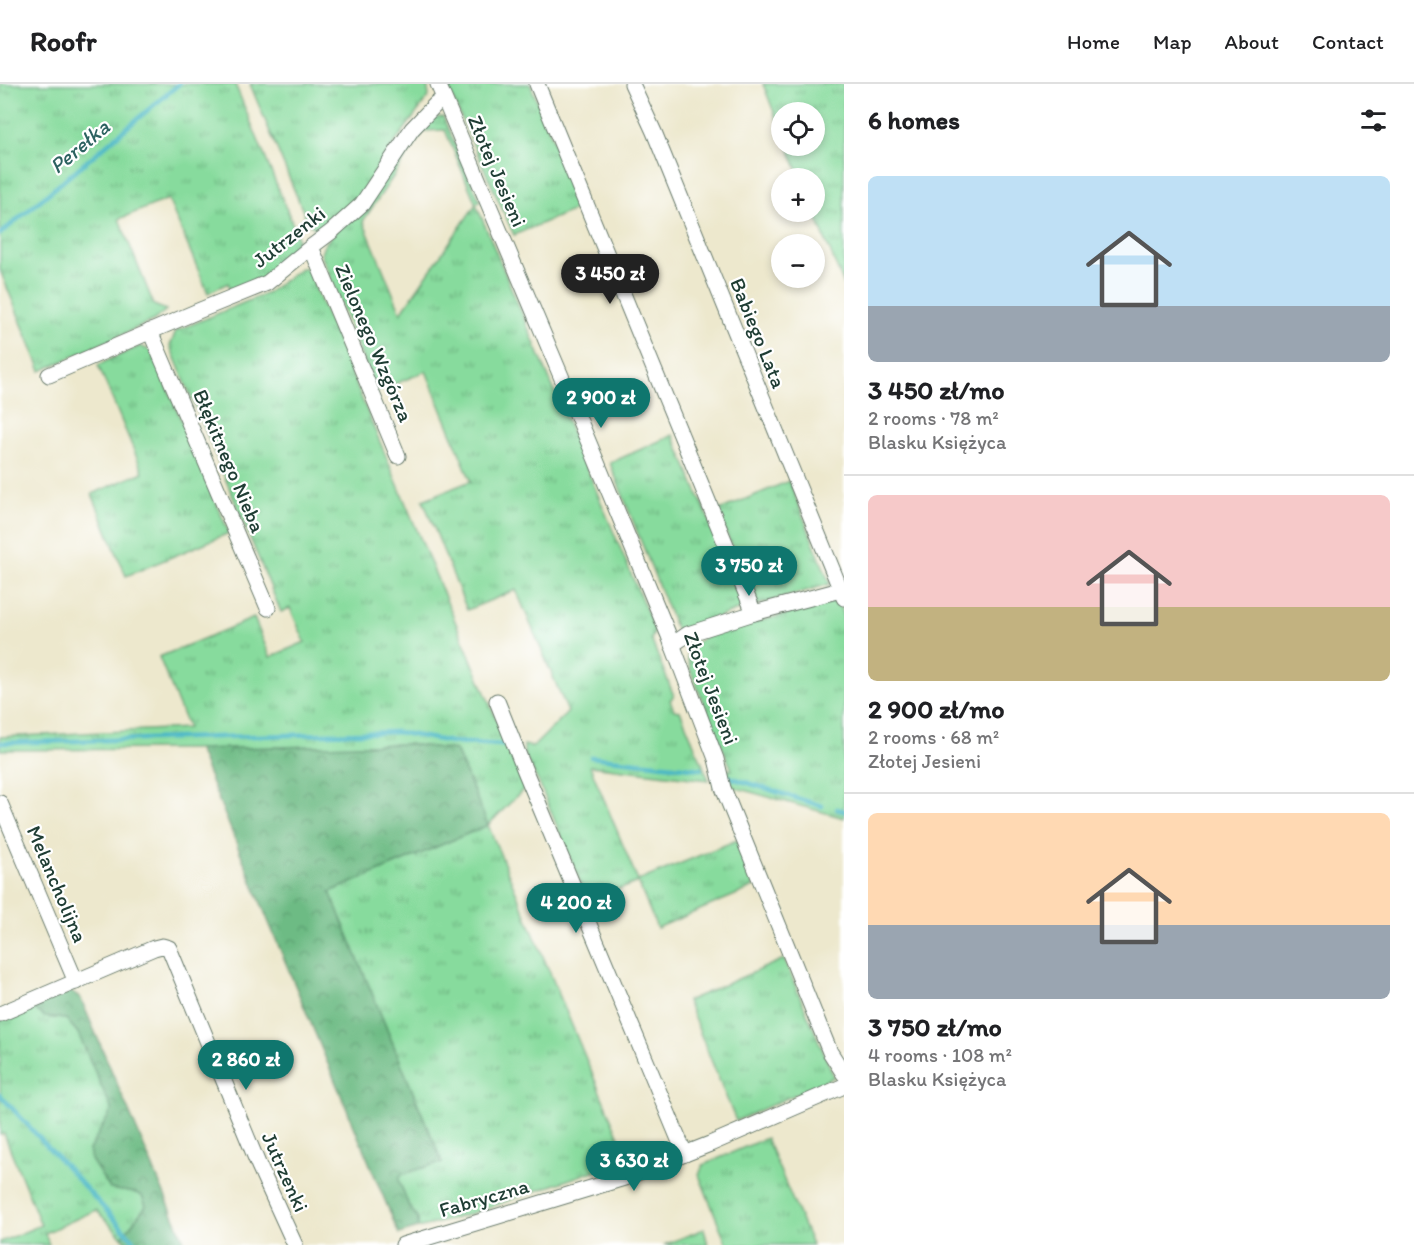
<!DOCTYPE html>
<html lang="en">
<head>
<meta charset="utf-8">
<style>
  :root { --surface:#fff; --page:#f6f6f6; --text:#202124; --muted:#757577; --line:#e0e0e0; --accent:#0f766e }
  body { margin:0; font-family:Itim,sans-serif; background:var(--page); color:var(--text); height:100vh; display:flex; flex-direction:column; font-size:22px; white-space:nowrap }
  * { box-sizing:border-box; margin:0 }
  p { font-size:20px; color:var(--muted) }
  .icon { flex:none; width:33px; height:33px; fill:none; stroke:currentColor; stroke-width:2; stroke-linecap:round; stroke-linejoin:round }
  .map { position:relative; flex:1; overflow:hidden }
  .drawer { display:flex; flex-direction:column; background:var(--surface); width:570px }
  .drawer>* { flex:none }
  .tools { position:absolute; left:771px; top:18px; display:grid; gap:12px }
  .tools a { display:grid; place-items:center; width:54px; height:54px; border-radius:50%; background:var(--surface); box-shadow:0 3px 9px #0003; font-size:30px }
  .price { position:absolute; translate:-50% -51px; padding:0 14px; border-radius:21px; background:var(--accent); color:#fff; font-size:20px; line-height:39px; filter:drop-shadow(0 2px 3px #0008) }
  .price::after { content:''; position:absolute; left:50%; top:36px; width:18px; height:14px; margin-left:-9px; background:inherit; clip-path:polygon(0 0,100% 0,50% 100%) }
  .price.active { background:#222; color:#fff }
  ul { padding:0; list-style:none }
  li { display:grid; align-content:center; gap:12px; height:318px; padding:0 24px }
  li+li { border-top:2px solid var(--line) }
  li span { display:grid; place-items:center; height:186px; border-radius:9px; color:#555 }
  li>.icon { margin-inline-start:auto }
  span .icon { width:108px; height:108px; fill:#fffc; stroke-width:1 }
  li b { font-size:26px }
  h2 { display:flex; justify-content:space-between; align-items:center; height:72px; padding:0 24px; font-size:26px }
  header { display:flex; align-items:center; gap:36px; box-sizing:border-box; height:84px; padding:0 30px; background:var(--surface); border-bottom:2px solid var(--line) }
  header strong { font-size:28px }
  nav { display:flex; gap:33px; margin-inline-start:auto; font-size:21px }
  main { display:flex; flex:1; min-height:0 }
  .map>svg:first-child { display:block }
  .grass { fill:url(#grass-tufts); stroke:#538c68; stroke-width:1.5; fill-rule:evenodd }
  .forest { fill:url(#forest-crowns); stroke:#467c5c; stroke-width:1.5 }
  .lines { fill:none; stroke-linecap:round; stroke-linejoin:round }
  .stream { stroke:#4ab7c6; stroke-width:4.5 }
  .minor-casing { stroke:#67796a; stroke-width:17 }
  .minor { stroke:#fff; stroke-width:15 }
  .labels { text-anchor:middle; stroke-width:4.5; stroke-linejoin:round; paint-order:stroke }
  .street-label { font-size:21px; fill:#1f3d34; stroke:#fff }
  .water-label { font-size:22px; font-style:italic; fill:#2c6260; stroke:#fff }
</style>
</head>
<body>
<header>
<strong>Roofr</strong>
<nav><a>Home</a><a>Map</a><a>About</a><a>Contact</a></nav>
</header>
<main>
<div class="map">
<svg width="844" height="1161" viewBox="0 0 844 1161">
  <defs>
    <pattern id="grass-tufts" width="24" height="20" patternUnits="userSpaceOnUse" patternTransform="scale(1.5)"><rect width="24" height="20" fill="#87db9d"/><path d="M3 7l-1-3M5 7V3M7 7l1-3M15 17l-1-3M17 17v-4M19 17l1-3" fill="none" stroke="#6eb381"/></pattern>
    <pattern id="forest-crowns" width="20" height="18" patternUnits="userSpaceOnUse" patternTransform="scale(1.5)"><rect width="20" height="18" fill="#6dbb84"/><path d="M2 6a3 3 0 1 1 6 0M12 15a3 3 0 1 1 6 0" fill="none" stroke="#59996d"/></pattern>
  </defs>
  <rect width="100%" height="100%" fill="#fff"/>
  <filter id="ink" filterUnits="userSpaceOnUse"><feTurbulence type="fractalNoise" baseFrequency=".0167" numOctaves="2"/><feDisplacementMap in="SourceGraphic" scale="12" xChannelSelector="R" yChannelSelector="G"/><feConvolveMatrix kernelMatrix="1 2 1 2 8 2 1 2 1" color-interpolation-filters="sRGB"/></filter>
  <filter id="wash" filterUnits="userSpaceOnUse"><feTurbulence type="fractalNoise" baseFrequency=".008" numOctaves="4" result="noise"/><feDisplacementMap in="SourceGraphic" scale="24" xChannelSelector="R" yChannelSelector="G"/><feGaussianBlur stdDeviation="1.35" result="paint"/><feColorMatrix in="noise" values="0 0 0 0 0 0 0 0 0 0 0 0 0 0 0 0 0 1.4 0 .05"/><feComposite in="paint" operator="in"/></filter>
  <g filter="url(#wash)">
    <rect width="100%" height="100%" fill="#ede8cd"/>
    <g class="grass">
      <path d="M0,0H235L296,148L300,166L260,197L231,209L228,199L208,209L168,115L119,135L154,221L166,226L154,236L41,287L0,186Z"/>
      <path d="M250,0H427L429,12L391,64L356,119L321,149L308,139Z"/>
      <path d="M446,0H530L581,123L514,151Z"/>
      <path d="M763,0H844V201L814,128V94H801L788,62H814V28H782L781,46Z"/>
      <path d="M443,33L480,117L476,120L655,547L651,555L674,612L670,616L674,626L680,627L709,696L590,682L638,797L737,756L754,803L657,844L638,798L588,817L539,699L524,670V661L533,663L568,628L516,506L467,526L423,416L471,397L426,287L376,308L321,170L324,161L419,43L433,34ZM445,46L476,120L401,229L363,137L424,47Z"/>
      <path d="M301,184H307L525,704L488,741L628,1075L464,1132L418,1144V1136L407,1118L399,1096L400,1092L403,1090L442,1078L330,808L488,741L456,666L407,660L198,665L0,666V653L188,644L159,573L254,534L270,573L305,558L290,524L281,528L170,262L176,247L267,209Z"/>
      <path d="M140,262L152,267L229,449L126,492L92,410L143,388L98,281Z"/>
      <path d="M673,351L746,523L677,548L610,379Z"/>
      <path d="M789,397L830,500L756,521L717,427Z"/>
      <path d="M837,516L844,534V734L729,702L727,686H732L691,588L687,573L692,562L706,552Z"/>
      <path d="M784,875L834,993L736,1037L687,917Z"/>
      <path d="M32,923L45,933L66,935L78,949L112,1026L89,1066L110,1105L136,1109L142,1112L146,1122L122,1153L96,1126L45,1149L49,1161H0V1158L41,1141L4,1050L0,1051V936Z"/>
      <path d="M766,1054L812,1161H727L699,1091L703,1081Z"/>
      <path d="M704,1145L708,1161H664Z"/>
    </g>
    <g class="forest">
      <path d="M407,660L456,666L488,741L330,808L442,1078L403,1090L400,1092L399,1096L407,1118L418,1136V1144L399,1150L267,834L198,665Z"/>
      <path d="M70,907L80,913L186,1161H129L122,1153L146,1122L142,1112L136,1109L110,1105L91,1076L89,1066L112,1026L78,949L66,935L45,933L32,923Z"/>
    </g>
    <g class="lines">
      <g class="stream">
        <path d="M0,150L179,0"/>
        <path d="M0,659L397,648L451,658L503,661"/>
        <path d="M591,673L701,685"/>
        <path d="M729,693L822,722"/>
        <path d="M837,725L844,727"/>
        <path d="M0,1011L138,1161"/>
      </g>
    </g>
  </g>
  <g filter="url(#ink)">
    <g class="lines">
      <g class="minor-casing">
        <g id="minor">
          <path d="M438,0L569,311L669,552L716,675L723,704L830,968L844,990"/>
          <path d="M537,0L754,529"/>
          <path d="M632,0L654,48L844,514"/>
          <path d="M311,163L398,372"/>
          <path d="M150,247L268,524"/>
          <path d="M49,291L198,227L267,199L311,163L331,148L362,120L412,45L436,20L443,15"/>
          <path d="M672,561L688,550L754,529L844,505"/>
          <path d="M497,617L525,687L685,1070"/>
          <path d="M0,719L76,898"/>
          <path d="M0,930L154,864L162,862L169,864L259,1082L295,1161"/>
          <path d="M403,1161L624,1094L710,1060L844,1002"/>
        </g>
      </g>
      <use href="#minor" class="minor"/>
    </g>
  </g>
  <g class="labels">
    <g class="street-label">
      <text transform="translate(497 87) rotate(67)" y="7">Złotej Jesieni</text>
      <text transform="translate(289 153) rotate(-38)" y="7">Jutrzenki</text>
      <text transform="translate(758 249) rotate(68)" y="7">Babiego Lata</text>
      <text transform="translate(374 259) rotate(67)" y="7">Zielonego Wzgórza</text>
      <text transform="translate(229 377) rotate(67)" y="7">Błękitnego Nieba</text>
      <text transform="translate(711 604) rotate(69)" y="7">Złotej Jesieni</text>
      <text transform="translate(57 800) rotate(67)" y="7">Melancholijna</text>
      <text transform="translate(285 1088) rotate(66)" y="7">Jutrzenki</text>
      <text transform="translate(484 1114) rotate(-16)" y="7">Fabryczna</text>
    </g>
    <g class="water-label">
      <text transform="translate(79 62) rotate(-40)" y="8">Perełka</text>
    </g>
  </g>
</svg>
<div class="tools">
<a><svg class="icon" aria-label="locate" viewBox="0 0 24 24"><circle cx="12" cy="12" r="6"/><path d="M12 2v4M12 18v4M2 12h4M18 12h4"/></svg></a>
<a>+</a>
<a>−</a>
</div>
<b class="price active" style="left:610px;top:221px">3 450 zł</b>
<b class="price" style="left:601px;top:345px">2 900 zł</b>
<b class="price" style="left:749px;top:513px">3 750 zł</b>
<b class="price" style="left:576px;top:850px">4 200 zł</b>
<b class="price" style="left:246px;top:1007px">2 860 zł</b>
<b class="price" style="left:634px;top:1108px">3 630 zł</b>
</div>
<section class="drawer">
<h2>6 homes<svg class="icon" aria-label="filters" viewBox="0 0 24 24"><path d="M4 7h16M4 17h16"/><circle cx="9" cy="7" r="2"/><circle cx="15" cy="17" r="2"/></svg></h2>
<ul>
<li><span style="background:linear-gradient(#bfe0f5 70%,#9aa5b1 0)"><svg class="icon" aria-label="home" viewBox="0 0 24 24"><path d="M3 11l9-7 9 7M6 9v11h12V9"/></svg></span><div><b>3 450 zł/mo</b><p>2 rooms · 78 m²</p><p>Blasku Księżyca</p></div></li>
<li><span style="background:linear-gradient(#f6c9c9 60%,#c2b280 0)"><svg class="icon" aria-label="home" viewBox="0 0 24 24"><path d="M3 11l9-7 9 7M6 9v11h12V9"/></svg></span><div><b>2 900 zł/mo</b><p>2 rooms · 68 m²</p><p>Złotej Jesieni</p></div></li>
<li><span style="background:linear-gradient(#ffd9b3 60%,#9aa5b1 0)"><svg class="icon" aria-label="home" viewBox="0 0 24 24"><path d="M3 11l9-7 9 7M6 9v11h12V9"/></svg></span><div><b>3 750 zł/mo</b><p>4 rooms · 108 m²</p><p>Blasku Księżyca</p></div></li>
</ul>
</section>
</main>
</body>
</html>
